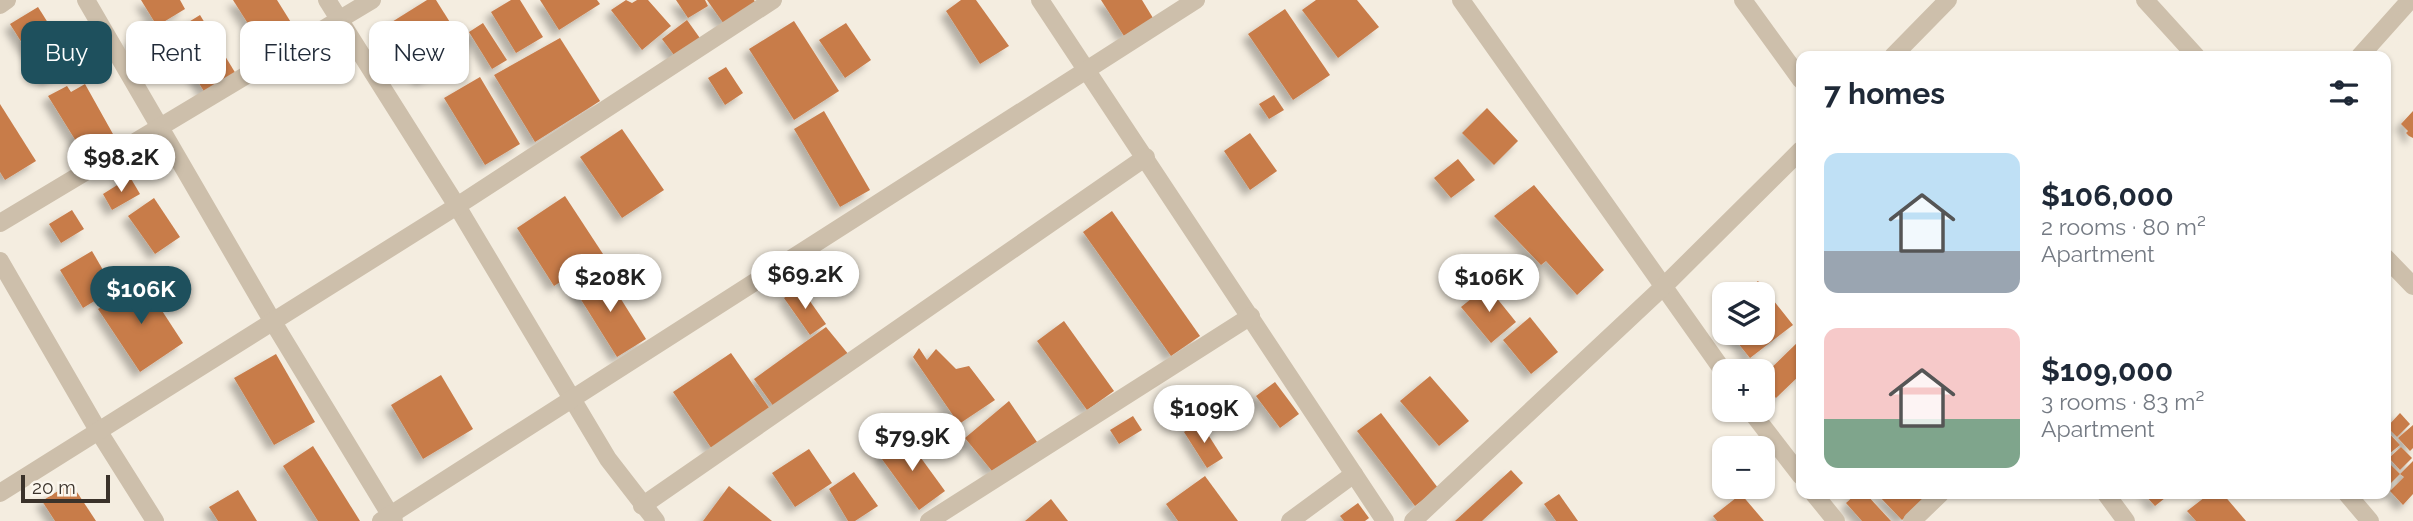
<!DOCTYPE html>
<html lang="en">
<head>
<meta charset="utf-8">
<style>
  :root { --surface:#fff; --page:#f6f6f7; --text:#1f2937; --muted:#747a83; --accent:#1e505d }
  body { margin:0; font-family:Raleway,sans-serif; background:var(--page); color:var(--text); height:100vh; display:flex; flex-direction:column; font-size:26px; white-space:nowrap }
  * { box-sizing:border-box; margin:0 }
  p { font-size:23px; color:var(--muted) }
  .icon { flex:none; width:38px; height:38px; fill:none; stroke:currentColor; stroke-width:2; stroke-linecap:round; stroke-linejoin:round }
  .map { position:relative; flex:1; overflow:hidden }
  .drawer { position:absolute; left:1796px; top:51px; width:595px; height:448px; display:flex; flex-direction:column; background:var(--surface); border-radius:14px; box-shadow:0 2px 5px #0004 }
  .drawer>* { flex:none }
  .banner { position:absolute; left:21px; top:21px; width:665px; height:63px; display:flex; gap:14px }
  .fabs { position:absolute; left:1712px; top:282px; display:grid; gap:14px }
  .fabs a { display:grid; place-items:center; width:63px; height:63px; border-radius:14px; background:var(--surface); box-shadow:0 2px 5px #0004; font-size:35px }
  .scale { position:absolute; left:21px; bottom:18px; width:89px; box-sizing:border-box; padding-left:7px; border:4px solid #3a322a; border-top:0; font-size:19px; line-height:24px; white-space:nowrap; color:#3a322a; -webkit-text-stroke:5px #fbf6ed; paint-order:stroke }
  .price { position:absolute; translate:-50% -60px; padding:0 16px; border-radius:24px; background:#fff; color:#222; font-size:23px; line-height:46px; filter:drop-shadow(0 2px 4px #0008) }
  .price::after { content:''; position:absolute; left:50%; top:42px; width:21px; height:16px; margin-left:-10px; background:inherit; clip-path:polygon(0 0,100% 0,50% 100%) }
  .price.selected { background:var(--accent); color:#fff }
  ul { padding:0; list-style:none }
  li { display:flex; align-items:center; gap:21px; height:175px; padding:0 28px }
  li span { display:grid; place-items:center; flex:none; width:196px; height:140px; border-radius:14px; color:#555 }
  li>.icon { margin-inline-start:auto }
  span .icon { width:84px; height:84px; fill:#fffc; stroke-width:1 }
  li b { font-size:30px }
  h2 { display:flex; justify-content:space-between; align-items:center; height:84px; padding:0 28px; font-size:30px }
  .pill { padding:0 24px; border-radius:14px; background:var(--surface); box-shadow:0 2px 5px #0004; font-size:24px; line-height:63px }
  .pill.selected { background:var(--accent); color:#fff }
  .map>svg:first-child { display:block }
  .building { fill:#c87b49; filter:url(#shadow) }
  .lines { fill:none; stroke-linecap:round; stroke-linejoin:round }
  .minor { stroke:#cdbfab; stroke-width:18 }
</style>
</head>
<body>
<div class="map">
<svg width="2413" height="521" viewBox="0 0 2413 521">
  <defs>
    <filter id="shadow"><feDropShadow dx="-6" dy="6" stdDeviation="3.5" flood-color="#0004"/></filter>
  </defs>
  <rect width="100%" height="100%" fill="#f4ede0"/>
  <g class="building">
    <path d="M141,0H180L185,9L157,26Z"/>
    <path d="M233,0H277L297,32L266,52Z"/>
    <path d="M427,0H436L468,51L421,80L387,25Z"/>
    <path d="M511,0H520L543,37L516,53L491,12Z"/>
    <path d="M540,0H597L600,4L559,30Z"/>
    <path d="M626,0L632,3L637,0H648L671,26L642,50L611,10Z"/>
    <path d="M676,0H705L708,6L688,18Z"/>
    <path d="M707,0H754L755,2L724,24Z"/>
    <path d="M961,0H976L1009,46L980,64L946,11Z"/>
    <path d="M1101,0H1142L1153,18L1124,36Z"/>
    <path d="M1316,0H1357L1379,27L1338,58L1302,10Z"/>
    <path d="M38,7L74,64L46,81L10,24Z"/>
    <path d="M1285,9L1330,75L1293,100L1248,34Z"/>
    <path d="M200,15L236,74L205,93L169,34Z"/>
    <path d="M687,20L702,41L677,59L662,39Z"/>
    <path d="M794,21L839,91L794,120L749,49Z"/>
    <path d="M483,23L507,60L492,69L469,32Z"/>
    <path d="M846,23L871,60L845,78L819,40Z"/>
    <path d="M143,32L153,47L138,56L129,41Z"/>
    <path d="M560,38L600,101L535,142L494,75Z"/>
    <path d="M726,67L743,93L725,105L708,78Z"/>
    <path d="M480,77L520,144L485,165L444,98Z"/>
    <path d="M85,84L118,143L89,162L48,96L67,86L71,92Z"/>
    <path d="M1274,95L1284,110L1269,119L1259,104Z"/>
    <path d="M0,104L36,161L5,180L0,172Z"/>
    <path d="M1487,108L1518,141L1494,165L1462,133Z"/>
    <path d="M824,111L870,190L840,207L794,129Z"/>
    <path d="M2413,111V138L2409,136L2406,133L2408,131L2401,124Z"/>
    <path d="M622,129L664,190L622,218L580,157Z"/>
    <path d="M1250,133L1277,171L1250,190L1224,151Z"/>
    <path d="M1458,159L1475,180L1451,198L1434,178Z"/>
    <path d="M130,177L140,194L112,210L103,194Z"/>
    <path d="M1534,185L1604,270L1577,295L1546,261L1541,265L1494,216Z"/>
    <path d="M565,196L603,254L554,286L517,228Z"/>
    <path d="M154,198L180,237L155,254L128,216Z"/>
    <path d="M72,210L84,229L61,243L49,224Z"/>
    <path d="M1112,211L1200,336L1171,356L1083,232Z"/>
    <path d="M92,251L114,289L83,308L60,270Z"/>
    <path d="M604,272L646,339L617,357L575,290Z"/>
    <path d="M142,280L183,343L140,372L98,309Z"/>
    <path d="M1758,281L1793,325L1750,358L1729,332H1762V294H1741Z"/>
    <path d="M1487,286L1516,322L1491,343L1461,307Z"/>
    <path d="M800,287L826,324L810,335L784,298Z"/>
    <path d="M1530,317L1558,352L1531,374L1503,340Z"/>
    <path d="M1064,321L1114,391L1087,410L1037,341Z"/>
    <path d="M826,327L849,355L774,407L754,379Z"/>
    <path d="M1801,339V374L1776,398L1762,384V377Z"/>
    <path d="M919,348L927,360L936,349L956,369L969,366L995,400L959,424L913,357Z"/>
    <path d="M731,353L770,409L712,449L673,392Z"/>
    <path d="M276,354L315,422L274,445L234,378Z"/>
    <path d="M441,375L473,429L423,459L391,405Z"/>
    <path d="M1430,376L1469,421L1439,446L1400,401Z"/>
    <path d="M1275,382L1299,414L1280,428L1256,396Z"/>
    <path d="M1009,401L1037,442L992,471L965,438Z"/>
    <path d="M1381,413L1438,488L1415,506L1357,431Z"/>
    <path d="M2400,413L2410,424L2397,437L2387,427Z"/>
    <path d="M1133,416L1142,430L1119,444L1110,430Z"/>
    <path d="M1200,422L1223,458L1207,468L1184,432Z"/>
    <path d="M2413,425V448L2410,451L2398,438Z"/>
    <path d="M2385,429L2400,445L2389,454L2385,450Z"/>
    <path d="M905,436L945,491L919,510L879,455Z"/>
    <path d="M313,446L360,521H318L283,466Z"/>
    <path d="M2401,447L2412,458L2400,470L2389,458Z"/>
    <path d="M809,449L832,483L795,507L772,473Z"/>
    <path d="M2385,459L2400,474L2390,484L2385,479Z"/>
    <path d="M2413,461V494L2403,505L2390,491L2404,477L2400,474Z"/>
    <path d="M1511,470L1523,483L1482,521H1455Z"/>
    <path d="M854,472L878,506L855,521H848L829,489Z"/>
    <path d="M1205,476L1238,521H1178L1166,504Z"/>
    <path d="M71,483L96,521H55L42,501Z"/>
    <path d="M729,486L772,521H703Z"/>
    <path d="M238,490L257,521H218L209,507Z"/>
    <path d="M1559,494L1578,521H1556L1544,504Z"/>
    <path d="M1741,494L1764,521H1717L1713,516Z"/>
    <path d="M1856,494H1866L1891,521H1862L1846,503Z"/>
    <path d="M1877,494H1929L1902,520Z"/>
    <path d="M2144,494H2170L2155,506Z"/>
    <path d="M2209,494H2223L2246,521H2196L2187,511Z"/>
    <path d="M1051,499L1068,521H1025Z"/>
    <path d="M1358,503L1369,518L1365,521H1344L1340,516Z"/>
  </g>
  <g class="lines">
    <g class="minor">
      <path d="M86,0L273,322L394,521"/>
      <path d="M327,0L457,206L608,459L656,521"/>
      <path d="M1040,0L1385,521"/>
      <path d="M1461,0L1724,372"/>
      <path d="M1743,0L1801,80"/>
      <path d="M2145,0L2196,56"/>
      <path d="M0,5L7,0"/>
      <path d="M1893,56L1948,0"/>
      <path d="M2360,56L2410,0"/>
      <path d="M0,223L372,0"/>
      <path d="M2385,257L2413,286"/>
      <path d="M0,261L99,432L155,521"/>
      <path d="M1750,410L1801,476"/>
      <path d="M0,493L457,206L773,0"/>
      <path d="M1814,494L1836,521"/>
      <path d="M2106,494L2126,521"/>
      <path d="M2347,494L2370,521"/>
      <path d="M642,506L1146,157"/>
      <path d="M381,521L1196,0"/>
      <path d="M929,521L1251,316"/>
      <path d="M1290,521L1354,474"/>
      <path d="M1413,521L1663,287L1801,150"/>
      <path d="M1912,521L1940,494"/>
    </g>
  </g>
</svg>
<div class="fabs">
<a><svg class="icon" aria-label="layers" viewBox="0 0 24 24"><path d="M12 4l9 5-9 5-9-5zM3 14l9 5 9-5"/></svg></a>
<a>+</a>
<a>−</a>
</div>
<div class="scale">20 m</div>
<b class="price" style="left:121px;top:194px">$98.2K</b>
<b class="price" style="left:805px;top:311px">$69.2K</b>
<b class="price" style="left:610px;top:314px">$208K</b>
<b class="price" style="left:1489px;top:314px">$106K</b>
<b class="price selected" style="left:141px;top:326px">$106K</b>
<b class="price" style="left:1204px;top:445px">$109K</b>
<b class="price" style="left:912px;top:473px">$79.9K</b>
<div class="banner">
<a class="pill selected">Buy</a>
<a class="pill">Rent</a>
<a class="pill">Filters</a>
<a class="pill">New</a>
</div>
<section class="drawer">
<h2>7 homes<svg class="icon" aria-label="filters" viewBox="0 0 24 24"><path d="M4 7h16M4 17h16"/><circle cx="9" cy="7" r="2"/><circle cx="15" cy="17" r="2"/></svg></h2>
<ul>
<li><span style="background:linear-gradient(#bfe0f5 70%,#9aa5b1 0)"><svg class="icon" aria-label="home" viewBox="0 0 24 24"><path d="M3 11l9-7 9 7M6 9v11h12V9"/></svg></span><div><b>$106,000</b><p>2 rooms · 80 m²</p><p>Apartment</p></div></li>
<li><span style="background:linear-gradient(#f6c9c9 65%,#7fa58c 0)"><svg class="icon" aria-label="home" viewBox="0 0 24 24"><path d="M3 11l9-7 9 7M6 9v11h12V9"/></svg></span><div><b>$109,000</b><p>3 rooms · 83 m²</p><p>Apartment</p></div></li>
</ul>
</section>
</div>
</body>
</html>
